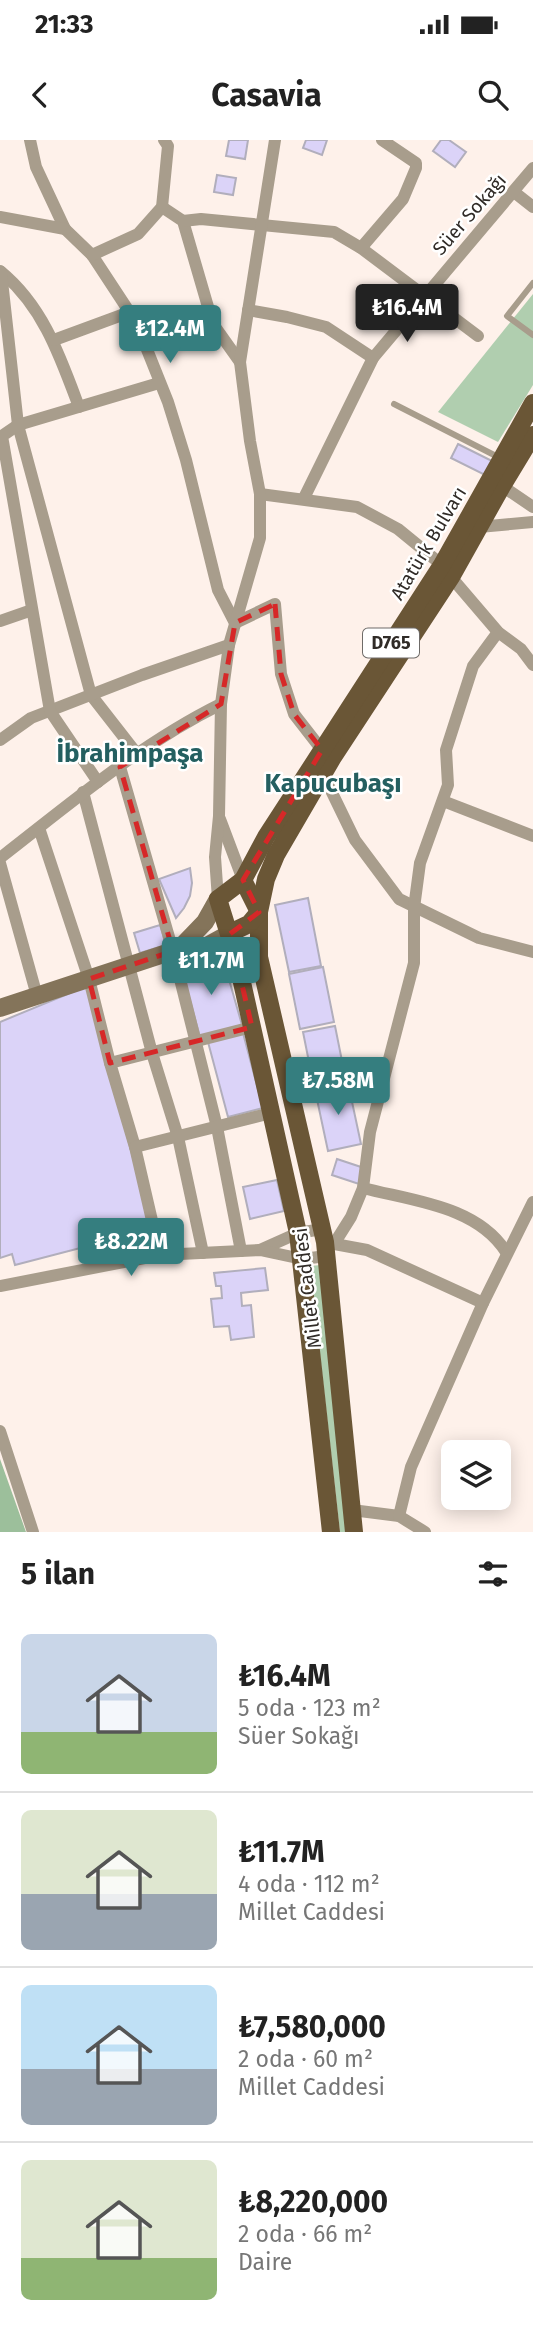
<!DOCTYPE html>
<html lang="tr">
<head>
<meta charset="utf-8">
<style>
  :root { --surface:#fff; --page:#f6f6f6; --text:#222; --muted:#767676; --line:#e0e0e0; --accent:#357e7f }
  body { margin:0; font-family:"Fira Sans",sans-serif; background:var(--page); color:var(--text); height:100vh; display:flex; flex-direction:column; font-size:26px; white-space:nowrap }
  * { box-sizing:border-box; margin:0 }
  p { font-size:23px; color:var(--muted) }
  .icon { flex:none; width:38px; height:38px; fill:none; stroke:currentColor; stroke-width:2; stroke-linecap:round; stroke-linejoin:round }
  .map { position:relative; height:1392px; overflow:hidden }
  .sheet { display:flex; flex-direction:column; background:var(--surface); flex:1 }
  .sheet>* { flex:none }
  .tools { position:absolute; left:441px; top:1300px; display:grid; gap:14px }
  .tools a { display:grid; place-items:center; width:70px; height:70px; border-radius:10px; background:var(--surface); box-shadow:0 4px 18px #0003; font-size:35px }
  .price { position:absolute; translate:-50% -60px; padding:0 16px; border-radius:7px; background:var(--accent); color:#fff; font-size:23px; line-height:46px; filter:drop-shadow(0 2px 4px #0008) }
  .price::after { content:''; position:absolute; left:50%; top:42px; width:21px; height:16px; margin-left:-10px; background:inherit; clip-path:polygon(0 0,100% 0,50% 100%) }
  .price.active { background:#222; color:#fff }
  ul { padding:0; list-style:none }
  li { display:flex; align-items:center; gap:21px; height:175px; padding:0 21px }
  li+li { border-top:2px solid var(--line) }
  li span { display:grid; place-items:center; flex:none; width:196px; height:140px; border-radius:10px; color:#555 }
  li>.icon { margin-inline-start:auto }
  span .icon { width:84px; height:84px; fill:#fffc; stroke-width:1 }
  li b { font-size:30px }
  h2 { display:flex; justify-content:space-between; align-items:center; height:84px; padding:0 21px; font-size:30px }
  .status { display:flex; justify-content:space-between; align-items:center; height:49px; padding:0 35px; background:var(--surface); direction:ltr }
  .status svg { height:19px; fill:currentColor }
  header { display:flex; justify-content:space-between; align-items:center; height:91px; padding:0 21px; background:var(--surface); font-size:32px; font-weight:700 }
  .map>svg:first-child { display:block }
  .green { fill:#b0ceaf }
  .forest { fill:#9cbf9b }
  .building { fill:#dbd3f8; stroke:#b1aebc; stroke-width:2 }
  .lines { fill:none; stroke-linecap:round; stroke-linejoin:round }
  .lane { stroke:#a89d8c; stroke-width:6 }
  .street { stroke:#a89d8c; stroke-width:12 }
  .secondary { stroke:#84745a; stroke-width:18 }
  .primary { stroke:#6a5636; stroke-width:18 }
  .marked { fill:none; stroke:#d62828; stroke-width:5; stroke-dasharray:14 9; stroke-linejoin:round }
  .labels { text-anchor:middle; stroke-width:5; stroke-linejoin:round; paint-order:stroke }
  .shield { fill:#fff; stroke:#6e6b68; stroke-width:2 }
  .shield-label { font-size:18px; font-weight:bold; fill:#302b27 }
  .street-label { font-size:19px; fill:#302b27; stroke:#fff }
  .district-label { font-size:26px; font-weight:bold; fill:#245f60; stroke:#fff }
</style>
</head>
<body>
<div class="status"><b>21:33</b><svg viewBox="0 0 49 12"><path d="M0 12V9h3v3zM5 12V6h3v6zM10 12V3h3v9zM15 12V0h3v12zM26 1h20v11H26zM47 4h2v5h-2z"/></svg></div>
<header><svg class="icon" aria-label="back" viewBox="0 0 24 24"><path d="M15 5l-7 7 7 7"/></svg>Casavia<svg class="icon" aria-label="search" viewBox="0 0 24 24"><circle cx="10" cy="10" r="6"/><path d="M15 15l6 6"/></svg></header>
<div class="map">
<svg width="533" height="1392" viewBox="0 0 533 1392">
  <rect width="100%" height="100%" fill="#fef1ea"/>
  <g class="green">
    <path d="M533,154V245L498,302L438,272Z"/>
    <path d="M321,1125L348,1392H340L310,1126Z"/>
  </g>
  <path class="forest" d="M0,1319L26,1392H0Z"/>
  <g class="building">
    <path d="M229,0H248L245,19L226,16Z"/>
    <path d="M306,0H327L322,15L303,8Z"/>
    <path d="M441,0H449L466,12L455,27L433,11Z"/>
    <path d="M217,35L236,38L233,55L214,52Z"/>
    <path d="M458,304L494,322L487,336L451,318Z"/>
    <path d="M190,728L192,743L190,756L184,768L176,778L159,739Z"/>
    <path d="M308,758L321,826L289,832L275,765Z"/>
    <path d="M160,785L166,805L140,813L134,793Z"/>
    <path d="M216,820L224,822L242,885L200,897L181,828Z"/>
    <path d="M323,827L334,882L300,889L289,834Z"/>
    <path d="M87,846L148,1074L142,1092L15,1125L12,1114L0,1118V882Z"/>
    <path d="M335,886L345,936L313,942L303,892Z"/>
    <path d="M243,893L263,968L228,977L208,902Z"/>
    <path d="M348,943L361,1004L328,1011L315,950Z"/>
    <path d="M337,1019L364,1028L359,1044L332,1035Z"/>
    <path d="M277,1040L284,1071L250,1079L243,1047Z"/>
    <path d="M265,1128L268,1150L241,1153L242,1166L251,1165L254,1197L231,1200L229,1186L214,1187L211,1159L222,1158L221,1146H216L214,1133Z"/>
  </g>
  <g class="lines">
    <g class="lane">
      <path d="M533,143L507,176L533,195"/>
      <path d="M394,264L500,318"/>
    </g>
    <g class="street">
      <path d="M30,0L36,27L65,89L92,115L136,182L168,262L186,320L218,450L235,483"/>
      <path d="M514,52L533,67"/>
      <path d="M162,67L183,81L213,184L240,222"/>
      <path d="M0,77L65,89"/>
      <path d="M183,81L201,79L334,92L361,108L478,196"/>
      <path d="M361,108L403,59L416,28V23L382,0"/>
      <path d="M92,115L138,94L162,67L168,6L164,0"/>
      <path d="M0,131C43,166 60,216 79,267"/>
      <path d="M1,132L18,285L91,555L137,614"/>
      <path d="M248,170L287,177L326,187L373,218"/>
      <path d="M54,200L130,172"/>
      <path d="M502,346L533,367"/>
      <path d="M260,354L357,367L398,389L442,425"/>
      <path d="M304,358L373,218L533,28"/>
      <path d="M479,387L533,382"/>
      <path d="M451,437L498,492L521,509L533,525"/>
      <path d="M0,481L32,470"/>
      <path d="M235,483L275,464L281,534L294,574L322,610"/>
      <path d="M0,600L31,578L142,535L229,505"/>
      <path d="M120,627L173,811L217,987L241,1111"/>
      <path d="M323,634L355,700L399,759L479,798L533,812"/>
      <path d="M98,642L50,571L2,296L18,285L159,243"/>
      <path d="M83,652L152,913L178,997L203,1113"/>
      <path d="M443,661L533,696"/>
      <path d="M220,679L243,740"/>
      <path d="M39,688L89,839L110,923L135,1007L160,1115"/>
      <path d="M0,718C71,663 140,604 221,564"/>
      <path d="M0,723L37,856"/>
      <path d="M218,759L215,717L219,676L221,564L229,505L260,398V354L250,301L240,222L275,0"/>
      <path d="M110,923L252,887"/>
      <path d="M135,1007L271,973"/>
      <path d="M363,1048C413,1061 477,1066 506,1112"/>
      <path d="M329,1103L367,1110L483,1163"/>
      <path d="M334,1104L351,1077L363,1048L370,992L414,823V768L420,723L448,645L446,610L473,526L498,492"/>
      <path d="M260,1110L298,1093L322,1089"/>
      <path d="M0,1146L160,1115L260,1110L302,1119L327,1116"/>
      <path d="M0,1291L33,1392"/>
      <path d="M352,1370L399,1376L425,1392"/>
      <path d="M399,1376L411,1327L483,1163L533,1062"/>
    </g>
    <g class="secondary">
      <path d="M179,809L205,782L218,759"/>
      <path d="M0,868L179,809L203,808L230,793"/>
    </g>
    <g class="primary">
      <path d="M243,740L259,772V817L325,1102L354,1392"/>
      <path d="M230,793L249,784L259,772L266,739L276,715L333,617L451,437L502,346L533,295"/>
      <path d="M331,1392L298,1093L237,820L218,759L243,740L266,697L442,425L533,263"/>
    </g>
  </g>
  <path class="marked" d="M275,464L281,534L294,574L322,610L243,740L259,772L230,794L252,887L110,923L89,839L173,811L120,627L221,564L235,483Z"/>
  <g class="labels">
    <rect class="shield" x="363" y="488.5" width="56" height="29" rx="5"/>
    <g class="shield-label">
      <text x="391" y="509">D765</text>
    </g>
    <g class="street-label">
      <text transform="translate(469 74) rotate(-49)" y="7">Süer Sokağı</text>
      <text transform="translate(428 403) rotate(-59)" y="7">Atatürk Bulvarı</text>
      <text transform="translate(307 1148) rotate(-97)" y="7">Millet Caddesi</text>
    </g>
    <g class="district-label">
      <text x="130" y="622">İbrahimpaşa</text>
      <text x="333" y="652">Kapucubaşı</text>
    </g>
  </g>
</svg>
<div class="tools">
<a><svg class="icon" aria-label="layers" viewBox="0 0 24 24"><path d="M12 4l9 5-9 5-9-5zM3 14l9 5 9-5"/></svg></a>
</div>
<b class="price active" style="left:407px;top:204px">₺16.4M</b>
<b class="price" style="left:170px;top:225px">₺12.4M</b>
<b class="price" style="left:211px;top:857px">₺11.7M</b>
<b class="price" style="left:338px;top:977px">₺7.58M</b>
<b class="price" style="left:131px;top:1138px">₺8.22M</b>
</div>
<section class="sheet">
<h2>5 ilan<svg class="icon" aria-label="filters" viewBox="0 0 24 24"><path d="M4 7h16M4 17h16"/><circle cx="9" cy="7" r="2"/><circle cx="15" cy="17" r="2"/></svg></h2>
<ul>
<li><span style="background:linear-gradient(#c9d6e8 70%,#8fb573 0)"><svg class="icon" aria-label="home" viewBox="0 0 24 24"><path d="M3 11l9-7 9 7M6 9v11h12V9"/></svg></span><div><b>₺16.4M</b><p>5 oda · 123 m²</p><p>Süer Sokağı</p></div></li>
<li><span style="background:linear-gradient(#dfe7d0 60%,#9aa5b1 0)"><svg class="icon" aria-label="home" viewBox="0 0 24 24"><path d="M3 11l9-7 9 7M6 9v11h12V9"/></svg></span><div><b>₺11.7M</b><p>4 oda · 112 m²</p><p>Millet Caddesi</p></div></li>
<li><span style="background:linear-gradient(#bfe0f5 60%,#9aa5b1 0)"><svg class="icon" aria-label="home" viewBox="0 0 24 24"><path d="M3 11l9-7 9 7M6 9v11h12V9"/></svg></span><div><b>₺7,580,000</b><p>2 oda · 60 m²</p><p>Millet Caddesi</p></div></li>
<li><span style="background:linear-gradient(#dfe7d0 70%,#8fb573 0)"><svg class="icon" aria-label="home" viewBox="0 0 24 24"><path d="M3 11l9-7 9 7M6 9v11h12V9"/></svg></span><div><b>₺8,220,000</b><p>2 oda · 66 m²</p><p>Daire</p></div></li>
</ul>
</section>
</body>
</html>
